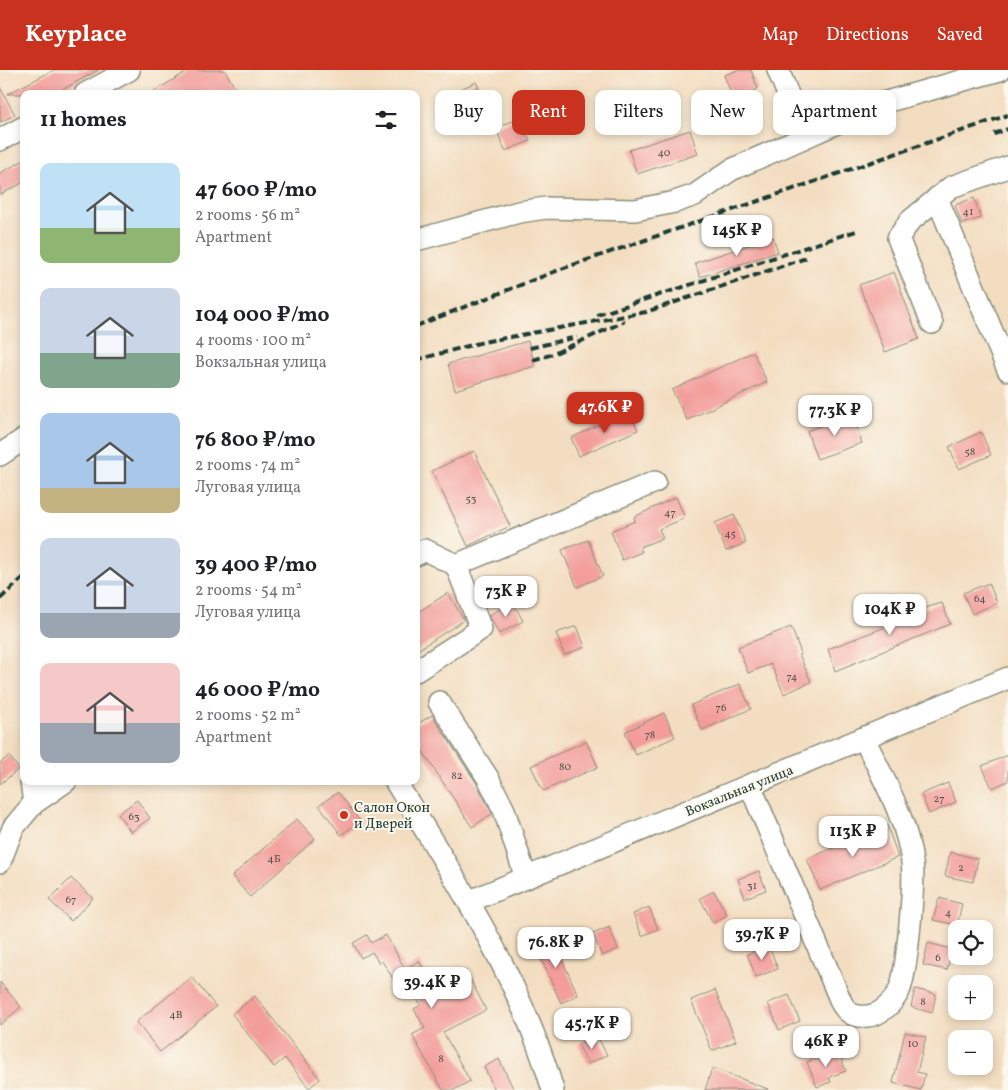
<!DOCTYPE html>
<html lang="en">
<head>
<meta charset="utf-8">
<style>
  :root { --surface:#fff; --page:#f6f6f6; --text:#202124; --muted:#757577; --accent:#c8321e }
  body { margin:0; font-family:Vollkorn,serif; background:var(--page); color:var(--text); height:100vh; display:flex; flex-direction:column; font-size:19px; white-space:nowrap }
  * { box-sizing:border-box; margin:0 }
  p { font-size:16px; color:var(--muted) }
  .icon { flex:none; width:28px; height:28px; fill:none; stroke:currentColor; stroke-width:2; stroke-linecap:round; stroke-linejoin:round }
  .map { position:relative; flex:1; overflow:hidden }
  .details { position:absolute; left:20px; top:20px; width:400px; height:695px; display:flex; flex-direction:column; background:var(--surface); border-radius:10px; box-shadow:0 2px 8px #0003 }
  .details>* { flex:none }
  .banner { position:absolute; left:435px; top:20px; width:475px; height:45px; display:flex; gap:10px }
  .controls { position:absolute; left:948px; top:850px; display:grid; gap:10px }
  .controls a { display:grid; place-items:center; width:45px; height:45px; border-radius:10px; background:var(--surface); box-shadow:0 2px 8px #0003; font-size:25px }
  .price { position:absolute; translate:-50% -42px; padding:0 11px; border-radius:10px; background:#fff; color:#222; font-size:16px; line-height:32px; filter:drop-shadow(0 1px 2px #0008) }
  .price::after { content:''; position:absolute; left:50%; top:30px; width:15px; height:11px; margin-left:-8px; background:inherit; clip-path:polygon(0 0,100% 0,50% 100%) }
  .price.selected { background:var(--accent); color:#fff }
  ul { padding:0; list-style:none }
  li { display:flex; align-items:center; gap:15px; height:125px; padding:0 20px }
  li span { display:grid; place-items:center; flex:none; width:140px; height:100px; border-radius:10px; color:#555 }
  li>.icon { margin-inline-start:auto }
  span .icon { width:60px; height:60px; fill:#fffc; stroke-width:1 }
  li b { font-size:21px }
  h2 { display:flex; justify-content:space-between; align-items:center; height:60px; padding:0 20px; font-size:21px }
  .tag { padding:0 18px; border-radius:10px; background:var(--surface); box-shadow:0 2px 8px #0003; font-size:18px; line-height:45px }
  .tag.selected { background:var(--accent); color:#fff }
  header { display:flex; align-items:center; gap:30px; box-sizing:border-box; height:70px; padding:0 25px; background:var(--accent); color:#fff }
  header strong { font-size:24px }
  nav { display:flex; gap:28px; margin-inline-start:auto; font-size:18px }
  .map>svg:first-child { display:block }
  .building { fill:#f39c9a }
  .lines { fill:none; stroke-linecap:round; stroke-linejoin:round }
  .minor-casing { stroke:#898d7a; stroke-width:24 }
  .minor { stroke:#fff; stroke-width:21 }
  .rail { stroke:#1f3d34; stroke-width:4; stroke-dasharray:8 4; stroke-linecap:butt }
  .poi-dot { fill:#c8321e; stroke:#fbf7ec; stroke-width:2 }
  .labels { text-anchor:middle; stroke-width:4; stroke-linejoin:round; paint-order:stroke }
  .number-label { font-size:11px; fill:#54554e }
  .street-label { font-size:14px; fill:#1f3d34; stroke:#fbf7ec }
  .poi-label { font-size:14px; fill:#1f3d34; stroke:#fbf7ec; text-anchor:start }
</style>
</head>
<body>
<header>
<strong>Keyplace</strong>
<nav><a>Map</a><a>Directions</a><a>Saved</a></nav>
</header>
<div class="map">
<svg width="1008" height="1020" viewBox="0 0 1008 1020">
  <rect width="100%" height="100%" fill="#fbf7ec"/>
  <filter id="ink" filterUnits="userSpaceOnUse"><feTurbulence type="fractalNoise" baseFrequency=".02" numOctaves="2"/><feDisplacementMap in="SourceGraphic" scale="10" xChannelSelector="R" yChannelSelector="G"/><feConvolveMatrix kernelMatrix="1 2 1 2 8 2 1 2 1" color-interpolation-filters="sRGB"/></filter>
  <filter id="wash" filterUnits="userSpaceOnUse"><feTurbulence type="fractalNoise" baseFrequency=".0096" numOctaves="4" result="noise"/><feDisplacementMap in="SourceGraphic" scale="20" xChannelSelector="R" yChannelSelector="G"/><feGaussianBlur stdDeviation="1.12" result="paint"/><feColorMatrix in="noise" values="0 0 0 0 0 0 0 0 0 0 0 0 0 0 0 0 0 1.4 0 .05"/><feComposite in="paint" operator="in"/></filter>
  <g filter="url(#wash)">
    <rect width="100%" height="100%" fill="#f3ddc0"/>
    <g id="blocks">
      <g class="building">
        <path d="M54,0H99L54,24H7Z"/>
        <path d="M190,0H225L236,20L229,24H149Z"/>
        <path d="M738,0H751L758,19L733,29L724,5Z"/>
        <path d="M476,12L490,43L455,59L441,28Z"/>
        <path d="M0,17L15,45L0,52Z"/>
        <path d="M520,48L530,71L505,81L496,58Z"/>
        <path d="M690,60L698,84L637,104L629,80Z"/>
        <path d="M24,90V112L0,125V103Z"/>
        <path d="M974,128L981,148L962,154L955,135Z"/>
        <path d="M773,167L778,182L700,207L695,193Z"/>
        <path d="M894,202L919,269L885,282L859,215Z"/>
        <path d="M528,271L535,296L455,320L448,294Z"/>
        <path d="M753,282L767,312L687,350L672,320Z"/>
        <path d="M629,341L638,360L579,386L571,368Z"/>
        <path d="M852,344L862,373L817,389L807,361Z"/>
        <path d="M981,362L991,385L959,399L949,377Z"/>
        <path d="M474,381L510,456L468,476L432,401Z"/>
        <path d="M676,427L685,448L659,459L663,468L640,477L642,482L622,490L611,461L635,451L634,447Z"/>
        <path d="M734,445L746,473L726,481L715,453Z"/>
        <path d="M588,470L603,506L577,517L562,480Z"/>
        <path d="M989,513L997,533L972,544L963,523Z"/>
        <path d="M448,523L464,550L416,581V543Z"/>
        <path d="M513,532L523,551L499,564L489,545Z"/>
        <path d="M942,533L950,554L835,601L828,579L891,555L890,552L912,542Z"/>
        <path d="M577,556L585,577L564,585L556,563Z"/>
        <path d="M791,557L801,583L799,584L811,612L784,624L771,594L748,603L738,577Z"/>
        <path d="M740,614L751,639L702,660L691,635Z"/>
        <path d="M664,643L675,667L636,685L625,662Z"/>
        <path d="M432,645L477,714L492,744L472,757L416,671V655Z"/>
        <path d="M586,671L598,697L543,721L531,696Z"/>
        <path d="M1008,685V711L992,718L982,696Z"/>
        <path d="M9,686L19,699L0,714V693Z"/>
        <path d="M948,713L956,732L929,744L921,724Z"/>
        <path d="M338,722L360,751L341,765L319,735Z"/>
        <path d="M137,730L150,748L131,762L118,744Z"/>
        <path d="M297,749L315,769L250,827L232,806Z"/>
        <path d="M887,755L898,787L820,820L807,789Z"/>
        <path d="M950,782L978,789L973,812L945,806Z"/>
        <path d="M759,801L766,820L745,828L738,809Z"/>
        <path d="M71,808L93,828L71,851L49,830Z"/>
        <path d="M714,821L727,845L713,853L700,828Z"/>
        <path d="M939,828L962,834L957,855L933,850Z"/>
        <path d="M649,837L658,859L642,866L633,844Z"/>
        <path d="M609,857L618,879L602,886L593,864Z"/>
        <path d="M367,865L371,873L386,865L405,899L419,891L434,918L466,901L486,940L443,962L470,1011L454,1020H443L412,965L425,958L414,939L421,935L408,914L399,918L382,891L379,893L372,882L361,888L353,873Z"/>
        <path d="M551,865L578,925L561,933L534,873Z"/>
        <path d="M928,873L952,879L947,900L923,895Z"/>
        <path d="M769,876L778,899L756,907L747,884Z"/>
        <path d="M192,907L216,937L160,982L136,952Z"/>
        <path d="M0,912L21,937L0,955Z"/>
        <path d="M915,919L936,924L932,943L911,937Z"/>
        <path d="M715,920L736,971L712,981L691,930Z"/>
        <path d="M789,925L800,951L779,960L768,933Z"/>
        <path d="M255,926L320,1009L309,1018L285,988L274,997L232,944Z"/>
        <path d="M905,962L926,967L917,1002L925,1004L921,1020L893,1013Z"/>
        <path d="M597,966L607,985L588,994L578,974Z"/>
        <path d="M838,980L846,1001L829,1007L831,1012L817,1017L807,992Z"/>
        <path d="M499,989L514,1020H495L484,997Z"/>
        <path d="M712,998L768,1019L767,1020H705Z"/>
      </g>
    </g>
  </g>
  <g filter="url(#ink)">
    <use href="#blocks" fill-opacity="0" stroke="#898d7a" stroke-width="1"/>
    <g class="lines">
      <g class="minor-casing">
        <g id="minor">
          <path d="M778,0L805,66"/>
          <path d="M85,24L129,0"/>
          <path d="M0,70L24,57"/>
          <path d="M937,128L1008,300"/>
          <path d="M416,170L519,142L546,138L635,140L675,132L695,125L731,100L882,33L1000,0"/>
          <path d="M932,253L898,168L910,151L951,117L1008,97"/>
          <path d="M0,385L24,369"/>
          <path d="M416,485L425,480L456,495L655,412"/>
          <path d="M416,601L481,559L456,495"/>
          <path d="M439,632L488,708L504,740L526,808"/>
          <path d="M31,711L34,733"/>
          <path d="M395,711C456,809 520,908 553,1020"/>
          <path d="M750,715L842,934C849,945 855,947 867,946C881,945 893,933 899,921C907,905 915,811 912,792C907,749 882,707 864,668"/>
          <path d="M0,792L13,758L34,733L66,711"/>
          <path d="M470,831L1008,608"/>
        </g>
      </g>
      <use href="#minor" class="minor"/>
      <g class="rail">
        <path d="M994,64L1008,59"/>
        <path d="M597,245L859,160"/>
        <path d="M416,256L564,198L1008,45"/>
        <path d="M530,278L577,267"/>
        <path d="M416,290L483,272L646,242L809,187"/>
        <path d="M533,290L553,284L625,251"/>
        <path d="M0,529L24,507"/>
      </g>
    </g>
  </g>
  <circle class="poi-dot" cx="344" cy="745" r="5"/>
  <g class="labels">
    <g class="number-label">
      <text x="664" y="86">40</text>
      <text x="968" y="145">41</text>
      <text x="970" y="385">58</text>
      <text x="471" y="432">53</text>
      <text x="670" y="446">47</text>
      <text x="730" y="467">45</text>
      <text x="980" y="532">64</text>
      <text x="792" y="610">74</text>
      <text x="721" y="641">76</text>
      <text x="650" y="668">78</text>
      <text x="565" y="700">80</text>
      <text x="457" y="709">82</text>
      <text x="939" y="732">27</text>
      <text x="134" y="750">63</text>
      <text x="274" y="792">4Б</text>
      <text x="961" y="801">2</text>
      <text x="752" y="819">31</text>
      <text x="71" y="833">67</text>
      <text x="948" y="846">4</text>
      <text x="938" y="891">6</text>
      <text x="923" y="935">8</text>
      <text x="176" y="948">4В</text>
      <text x="913" y="977">10</text>
      <text x="441" y="992">8</text>
    </g>
    <g class="street-label">
      <text transform="translate(739 720) rotate(-22)" y="5">Вокзальная улица</text>
    </g>
    <g class="poi-label">
      <text x="354" y="742">Салон Окон<tspan x="354" dy="16">и Дверей</tspan></text>
    </g>
  </g>
</svg>
<div class="controls">
<a><svg class="icon" aria-label="locate" viewBox="0 0 24 24"><circle cx="12" cy="12" r="6"/><path d="M12 2v4M12 18v4M2 12h4M18 12h4"/></svg></a>
<a>+</a>
<a>−</a>
</div>
<b class="price" style="left:737px;top:187px">145K ₽</b>
<b class="price selected" style="left:605px;top:364px">47.6K ₽</b>
<b class="price" style="left:835px;top:367px">77.3K ₽</b>
<b class="price" style="left:506px;top:548px">73K ₽</b>
<b class="price" style="left:890px;top:566px">104K ₽</b>
<b class="price" style="left:853px;top:788px">113K ₽</b>
<b class="price" style="left:762px;top:891px">39.7K ₽</b>
<b class="price" style="left:556px;top:899px">76.8K ₽</b>
<b class="price" style="left:432px;top:939px">39.4K ₽</b>
<b class="price" style="left:592px;top:980px">45.7K ₽</b>
<b class="price" style="left:826px;top:998px">46K ₽</b>
<div class="banner">
<a class="tag">Buy</a>
<a class="tag selected">Rent</a>
<a class="tag">Filters</a>
<a class="tag">New</a>
<a class="tag">Apartment</a>
</div>
<section class="details">
<h2>11 homes<svg class="icon" aria-label="filters" viewBox="0 0 24 24"><path d="M4 7h16M4 17h16"/><circle cx="9" cy="7" r="2"/><circle cx="15" cy="17" r="2"/></svg></h2>
<ul>
<li><span style="background:linear-gradient(#bfe0f5 65%,#8fb573 0)"><svg class="icon" aria-label="home" viewBox="0 0 24 24"><path d="M3 11l9-7 9 7M6 9v11h12V9"/></svg></span><div><b>47 600 ₽/mo</b><p>2 rooms · 56 m²</p><p>Apartment</p></div></li>
<li><span style="background:linear-gradient(#c9d6e8 65%,#7fa58c 0)"><svg class="icon" aria-label="home" viewBox="0 0 24 24"><path d="M3 11l9-7 9 7M6 9v11h12V9"/></svg></span><div><b>104 000 ₽/mo</b><p>4 rooms · 100 m²</p><p>Вокзальная улица</p></div></li>
<li><span style="background:linear-gradient(#a9c7e8 75%,#c2b280 0)"><svg class="icon" aria-label="home" viewBox="0 0 24 24"><path d="M3 11l9-7 9 7M6 9v11h12V9"/></svg></span><div><b>76 800 ₽/mo</b><p>2 rooms · 74 m²</p><p>Луговая улица</p></div></li>
<li><span style="background:linear-gradient(#c9d6e8 75%,#9aa5b1 0)"><svg class="icon" aria-label="home" viewBox="0 0 24 24"><path d="M3 11l9-7 9 7M6 9v11h12V9"/></svg></span><div><b>39 400 ₽/mo</b><p>2 rooms · 54 m²</p><p>Луговая улица</p></div></li>
<li><span style="background:linear-gradient(#f6c9c9 60%,#9aa5b1 0)"><svg class="icon" aria-label="home" viewBox="0 0 24 24"><path d="M3 11l9-7 9 7M6 9v11h12V9"/></svg></span><div><b>46 000 ₽/mo</b><p>2 rooms · 52 m²</p><p>Apartment</p></div></li>
</ul>
</section>
</div>
</body>
</html>
